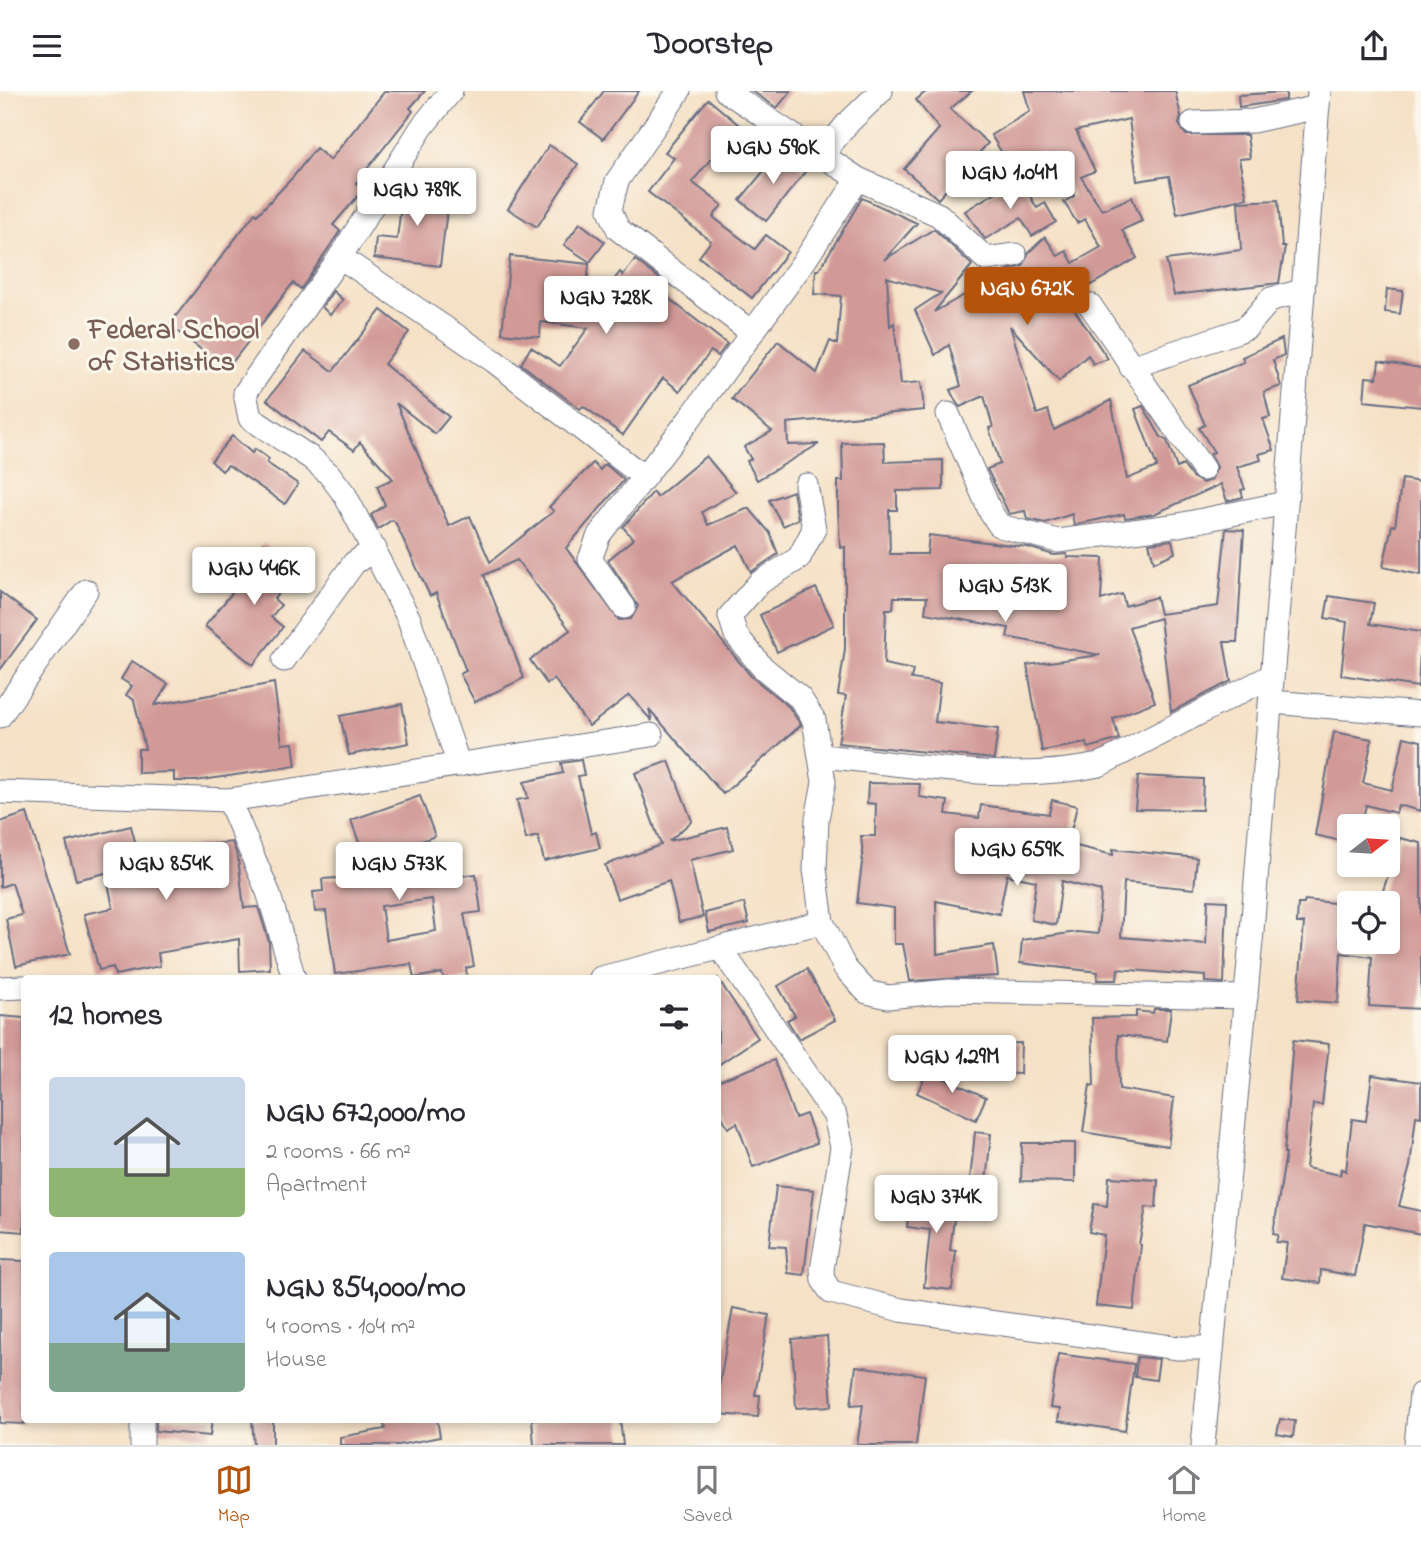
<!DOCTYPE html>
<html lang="en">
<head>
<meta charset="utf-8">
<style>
  :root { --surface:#fff; --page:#f7f7f7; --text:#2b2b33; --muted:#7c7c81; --line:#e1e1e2; --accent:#b45309 }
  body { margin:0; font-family:"Indie Flower",sans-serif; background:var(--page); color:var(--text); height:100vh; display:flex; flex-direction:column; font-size:26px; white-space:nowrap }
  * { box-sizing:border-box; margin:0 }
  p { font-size:23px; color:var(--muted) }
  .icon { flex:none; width:38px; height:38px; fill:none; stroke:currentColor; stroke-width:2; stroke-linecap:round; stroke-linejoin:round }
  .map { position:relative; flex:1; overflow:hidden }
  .sheet { position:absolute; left:21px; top:884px; width:700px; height:448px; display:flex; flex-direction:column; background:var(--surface); border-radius:7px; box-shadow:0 4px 10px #0003 }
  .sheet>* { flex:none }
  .needle { width:46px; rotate:73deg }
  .controls { position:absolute; left:1337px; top:723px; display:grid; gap:14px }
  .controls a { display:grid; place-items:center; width:63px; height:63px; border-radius:7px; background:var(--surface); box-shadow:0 4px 10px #0003; font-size:35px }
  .price { position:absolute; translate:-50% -60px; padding:0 16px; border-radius:7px; background:#fff; color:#222; font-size:23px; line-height:46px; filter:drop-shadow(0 2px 4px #0008) }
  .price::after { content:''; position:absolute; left:50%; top:42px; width:21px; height:16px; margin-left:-10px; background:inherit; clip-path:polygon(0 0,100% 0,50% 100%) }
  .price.current { background:var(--accent); color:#fff }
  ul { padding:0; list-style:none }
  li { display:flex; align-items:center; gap:21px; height:175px; padding:0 28px }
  li span { display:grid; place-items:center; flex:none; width:196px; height:140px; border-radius:7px; color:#555 }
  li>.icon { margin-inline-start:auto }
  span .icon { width:84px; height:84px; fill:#fffc; stroke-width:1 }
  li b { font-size:30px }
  h2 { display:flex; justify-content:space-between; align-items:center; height:84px; padding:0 28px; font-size:30px }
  header { display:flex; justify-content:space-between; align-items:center; height:91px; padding:0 28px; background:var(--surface); font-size:32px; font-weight:700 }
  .tab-bar { display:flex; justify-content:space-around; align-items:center; height:98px; border-top:2px solid var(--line); background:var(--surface); font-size:19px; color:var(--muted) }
  .tab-bar a { display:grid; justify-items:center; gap:4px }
  .tab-bar .current { color:var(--accent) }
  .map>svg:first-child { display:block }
  .building { fill:#d29a97; fill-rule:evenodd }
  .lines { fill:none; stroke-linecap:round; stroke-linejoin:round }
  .minor-casing { stroke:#676d82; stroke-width:25 }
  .minor { stroke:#fff; stroke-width:23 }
  .education-dot { fill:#8d6e63; stroke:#fbf7ec; stroke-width:2.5 }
  .labels { text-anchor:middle; stroke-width:6; stroke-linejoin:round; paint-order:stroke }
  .education-label { font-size:28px; font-weight:bold; fill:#785e54; stroke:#fbf7ec; text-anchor:start }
</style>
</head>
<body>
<header><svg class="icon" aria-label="menu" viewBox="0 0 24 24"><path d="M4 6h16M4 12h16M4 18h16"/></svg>Doorstep<svg class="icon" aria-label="share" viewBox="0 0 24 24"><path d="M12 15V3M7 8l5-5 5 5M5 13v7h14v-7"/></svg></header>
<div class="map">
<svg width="1421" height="1354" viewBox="0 0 1421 1354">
  <rect width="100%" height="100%" fill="#fbf7ec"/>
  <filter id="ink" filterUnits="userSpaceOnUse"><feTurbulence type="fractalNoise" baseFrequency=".0143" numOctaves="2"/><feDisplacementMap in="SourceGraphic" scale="14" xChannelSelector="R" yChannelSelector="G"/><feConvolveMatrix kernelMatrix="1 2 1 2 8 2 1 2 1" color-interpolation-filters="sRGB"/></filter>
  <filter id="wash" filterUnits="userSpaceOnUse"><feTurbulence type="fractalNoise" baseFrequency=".00686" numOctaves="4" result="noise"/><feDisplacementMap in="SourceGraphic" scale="28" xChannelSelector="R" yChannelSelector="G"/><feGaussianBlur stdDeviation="1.57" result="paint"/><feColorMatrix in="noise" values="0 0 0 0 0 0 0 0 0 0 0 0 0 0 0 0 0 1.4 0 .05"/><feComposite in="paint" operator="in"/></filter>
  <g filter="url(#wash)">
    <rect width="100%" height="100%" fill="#f5e1c6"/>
    <g id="blocks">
      <g class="building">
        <path d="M385,0H425L410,17L413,20L356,92L364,98L333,134L340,140L301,198L293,192L227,278L169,234L255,122L257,124L293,86L316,57L330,69Z"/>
        <path d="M604,0H639L603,48L580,31Z"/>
        <path d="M752,0H791L777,17Z"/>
        <path d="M927,0H972L950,18L988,52L938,108L904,78L939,38L916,9Z"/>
        <path d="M1024,0H1175L1181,25L1179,33L1186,44H1247L1250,67L1239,68L1247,107L1177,123L1169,85L1137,90L1129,28L1076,40L1095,80L1081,86L1102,119L1132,106L1142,130L1122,139L1137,167L1067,208L1108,268L1093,273L1088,264L1059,290L1010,235L1037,323L1048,319L1054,339L1111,309L1127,388L1157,376L1135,318L1143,315L1161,346L1167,350L1177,377L1183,374L1192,386L1203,392L1211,389L1217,376L1210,363L1214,361L1199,337L1205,334L1188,294L1244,271L1242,266L1282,248L1284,264L1273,269L1281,295L1264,301L1270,326L1263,328L1274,359L1259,363L1261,369L1237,376L1245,398L1241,399L1243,406L1227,410L1221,393L1154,423L1125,427L1124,423L1074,434L1072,423L1045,432L1027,428L1025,420L1009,423L987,378L1000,373L989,337L993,336L984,305L960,316L956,311L950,299L961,295L949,254L935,264L915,219L941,202L887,186L890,235L894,232L901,293L921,291L924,319L787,332L788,354L819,353L757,389L747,370L751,368L744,356L772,340L732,308L778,250L817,282L830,250L837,253L841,205L814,203L816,179H819L862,107L917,132L884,169L934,138L972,174L934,221L1009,179L1023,175L1029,161L1045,146L1058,165L1066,160L1073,172L1101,156L1085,128L1077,132L1064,111L1074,105L1054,63L1017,86L991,44L1030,20Z"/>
        <path d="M1286,1V9L1239,16L1238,4Z"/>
        <path d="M708,8L739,34L692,91L722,114L713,126L755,158L766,144L788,161L752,207L699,166L711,150L648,101L674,67L665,61Z"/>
        <path d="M549,54L578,73L537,136L508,118Z"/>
        <path d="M780,60L805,81L766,130L740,109Z"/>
        <path d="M1019,87L1037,117L1045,112L1056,131L1032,145L1021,127L985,148L965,120Z"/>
        <path d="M404,91L442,95L439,118L447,119L440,175L374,167L376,146L397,148Z"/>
        <path d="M1278,109L1282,156H1285L1279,192L1174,204L1166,169L1241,159L1238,111Z"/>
        <path d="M580,132L605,151L590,171L564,154Z"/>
        <path d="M510,165L589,173L584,228L620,181L623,184L635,169L664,191L658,199L727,253L718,265L711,260L680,300L663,287L623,344L583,315L580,318L521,273L531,256L560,275L588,237L541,231L540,246L502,242Z"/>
        <path d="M1387,198L1403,200L1400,223L1385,221Z"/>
        <path d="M333,200L343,209L330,224L322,216Z"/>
        <path d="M381,219L409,241L384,273L449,326L435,343L396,312L449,435L470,425L490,471L554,420L549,416L593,372L600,379L605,373L624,389L566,457L619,529L631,528L638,515L608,469L633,448L623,436L653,401L657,406L706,365L736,401L702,421L708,434L749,417L770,442L778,463L751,481L738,454L672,490L751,585L789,616L801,634L723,703L649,618L652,630L629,604L589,635L554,588L547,593L530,569L570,539L517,469L484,484L524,587L475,611L460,583L466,580L436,502L430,505L395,431L392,429L378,438L371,424L385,414L377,395L393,388L360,351L354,359L329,341L321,351L267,309L305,260L333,280Z"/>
        <path d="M1379,270L1421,277V316L1364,310L1366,286L1377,287Z"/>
        <path d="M232,345L252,362L255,358L269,368L267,372L298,393L285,413L228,374L222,380L211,370Z"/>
        <path d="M884,351L885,371L943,369V399L897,400V419H889L890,463H927L929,444L1027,456L1054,464L1067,463V466L1103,467L1101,509L1122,503L1125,515L1156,506L1160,523L1218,515L1226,438L1244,439L1237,551H1224L1231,590L1171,621L1160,527L1129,536L1155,611L1113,627L1119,648L1116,649L1088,657L1086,652L1042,660L1027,574L1100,564L1007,546L1009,537L925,522L927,506H894L893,518H886L884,573L913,579L911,588L940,592L935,631L998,638L994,668L838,652L846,605L838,604L845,558V456L840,457L838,418V390H843L842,352Z"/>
        <path d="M1402,388L1421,391V484L1383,476L1392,434L1395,435Z"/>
        <path d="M793,400L798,428L783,435L769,409Z"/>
        <path d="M1172,449L1175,462L1154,471L1149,452Z"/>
        <path d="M264,452L297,480L274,508L281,514L271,526L283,536L253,574L205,535L258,470L253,466Z"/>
        <path d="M816,497L834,534L777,561L760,524Z"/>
        <path d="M0,501L37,529L0,579Z"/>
        <path d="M1329,505L1374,512L1370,533L1421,541L1418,596L1341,584L1347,531L1325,527Z"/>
        <path d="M132,570L168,593L155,614L274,592L282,653L293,652L296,675L195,690H174V681L138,682V658H145L134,609L126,604L132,595L121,588Z"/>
        <path d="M402,613L409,652L349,664L340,625Z"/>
        <path d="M1334,641L1372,648L1363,692L1392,699L1404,646L1421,650V720L1398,714L1396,722L1366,714L1361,735H1348L1345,751L1315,744Z"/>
        <path d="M581,669L584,684L578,685L591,743L596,741L600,757L544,770L538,745L526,748L517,709L528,707L524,691L563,682L561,672Z"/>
        <path d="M669,670L692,730L669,750L727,736L733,758L690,769L703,826L679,831L669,790L617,808L605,774L661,754L635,682Z"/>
        <path d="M1138,685L1203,688L1202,719L1135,718Z"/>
        <path d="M868,692L920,693L919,706L948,710L946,723L979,727L981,714L1049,723L1052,709L1077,715L1068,753L1113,764V758L1197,767L1194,798L1124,791L1121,846L1206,853L1208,809L1227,810L1224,892L1205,891V885L1118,878L1117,889H1097L1098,881L1020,872L1022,849L1077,841L1098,843L1101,800L1062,790L1056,834L1031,829L1036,790L1007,784L999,823L936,810L937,863L994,854L998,885L910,890L903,853H894V817L857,812L863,764L861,745H875L876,713L867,712Z"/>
        <path d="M420,705L435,745L419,751L432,789L476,783L481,821L464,823L474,875L466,877L467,886L458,887H443L442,882L414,887L411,873L335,883L326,820L315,821L313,801L323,800L322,788L371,785L351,729ZM432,808L436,840L386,849L381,815Z"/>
        <path d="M27,722L70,863L16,875L6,828L22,824L12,792L0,796V731Z"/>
        <path d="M131,735L138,762L232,751L238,767L244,817L258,816L269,851L270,878L240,880L239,848L158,862L160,875L115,884L113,876L99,879L84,823L113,817L106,782L76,789L66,751Z"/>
        <path d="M1400,747L1421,752V918L1369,915L1372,866L1341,862L1338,912L1298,909L1304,832H1297L1298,813H1304L1305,809L1344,813L1340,850H1388V812H1379Z"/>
        <path d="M744,812L749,832L709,841L705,822Z"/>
        <path d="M807,878L835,929L799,948L787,929L795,925L778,895Z"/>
        <path d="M718,888L758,947L718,974Z"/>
        <path d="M1154,918H1171L1167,950L1118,944L1119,998L1174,1007L1168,1055L1083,1041L1090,994L1094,995L1092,927L1136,926V920L1153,922Z"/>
        <path d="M0,925L24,927V1141L0,1139Z"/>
        <path d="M1293,949L1329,953L1322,1014L1313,1013L1306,1077L1340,1084L1341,1078L1346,1080L1352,1028L1366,1030L1372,984L1421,991V1026L1416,1025L1410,1075L1399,1115L1421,1120V1143L1365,1132L1355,1185L1321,1179L1320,1192L1282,1187L1287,1152L1276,1151L1278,1144L1273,1143L1286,1062H1284Z"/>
        <path d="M1021,952L1020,983L999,982L1000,953Z"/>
        <path d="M937,961L980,981L928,979Z"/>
        <path d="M774,969L795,1027L806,1023L817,1052L753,1076L737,1032L728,1037L718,1018V990Z"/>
        <path d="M928,980L986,1006L976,1029L917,1002Z"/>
        <path d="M975,1041L991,1043L986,1091L970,1089Z"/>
        <path d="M1022,1052H1075V1091L1021,1090Z"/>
        <path d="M1109,1086L1158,1089L1156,1117L1146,1116L1139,1153L1141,1154L1134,1219L1096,1215L1104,1144L1089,1141L1094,1113L1107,1115Z"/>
        <path d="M776,1095L814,1099L804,1184L788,1182L786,1156L769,1155Z"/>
        <path d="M911,1100L957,1105L950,1159L956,1160L952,1199L924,1196L930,1139L907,1136Z"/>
        <path d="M0,1169L24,1170V1333L0,1332Z"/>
        <path d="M733,1217L769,1224L755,1304H760L758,1326L718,1323V1301Z"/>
        <path d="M827,1245L832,1315L796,1317L792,1248Z"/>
        <path d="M1058,1263L1134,1273L1125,1340L1058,1330L1060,1318L1050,1317Z"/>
        <path d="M1137,1266L1159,1268L1156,1289L1135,1286Z"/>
        <path d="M856,1275L925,1284L916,1354H857L863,1313L851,1314Z"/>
        <path d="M156,1328H212L210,1345L156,1340Z"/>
        <path d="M252,1328H273V1354H254Z"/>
        <path d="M383,1328H437L440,1346L399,1354H340V1346L385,1338Z"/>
        <path d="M532,1328H620L623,1354H534Z"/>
        <path d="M1280,1328L1295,1330L1293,1346L1277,1343Z"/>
      </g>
    </g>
  </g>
  <g filter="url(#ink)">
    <use href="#blocks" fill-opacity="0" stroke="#676d82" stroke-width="2"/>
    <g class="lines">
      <g class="minor-casing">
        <g id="minor">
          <path d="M451,0L422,36L340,166L245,302L250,327L311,367L329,383L345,404L409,528L459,674"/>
          <path d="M679,0L617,90L610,119L618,138L751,241"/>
          <path d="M726,0L858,88L939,124L986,168L1015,164"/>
          <path d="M1193,32L1253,30L1318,16"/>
          <path d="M821,65L847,33L881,0"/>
          <path d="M340,166L494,270L644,386"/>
          <path d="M1090,214L1203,378"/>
          <path d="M1131,276L1238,240L1247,236L1271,208L1303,200"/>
          <path d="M948,323L991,422L1000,435L1058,450L1179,434L1285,412"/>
          <path d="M806,394L814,438L799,467L759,492L730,525L736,544L762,576L800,607L814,629L824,691L817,728L815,778L822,831L845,877L867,901L888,906L949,900L1246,906"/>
          <path d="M624,516L590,468L599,444L688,330L805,169L858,88"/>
          <path d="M284,569L354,472L375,458"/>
          <path d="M1271,611L1421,623"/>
          <path d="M0,625L86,500"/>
          <path d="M820,665C911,673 1009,693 1099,674L1271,585"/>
          <path d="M0,701L229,709L651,644"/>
          <path d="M229,709L268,801L294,887"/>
          <path d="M721,858L835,1025L842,1056L822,1179L823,1189L831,1201L901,1219L1178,1257H1212"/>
          <path d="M601,887L822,831"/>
          <path d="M0,897L24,896"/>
          <path d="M142,1328V1354"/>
          <path d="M1203,1354L1252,840L1319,0"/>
          <path d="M1416,1354L1421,1303"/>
        </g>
      </g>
      <use href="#minor" class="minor"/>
    </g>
  </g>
  <circle class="education-dot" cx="74" cy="253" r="7"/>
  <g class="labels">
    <g class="education-label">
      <text x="88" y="247">Federal School<tspan x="88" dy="32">of Statistics</tspan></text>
    </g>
  </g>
</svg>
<div class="controls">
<a><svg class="needle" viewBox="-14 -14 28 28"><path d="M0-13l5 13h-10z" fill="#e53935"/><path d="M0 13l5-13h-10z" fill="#7c7c81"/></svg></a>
<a><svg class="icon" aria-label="locate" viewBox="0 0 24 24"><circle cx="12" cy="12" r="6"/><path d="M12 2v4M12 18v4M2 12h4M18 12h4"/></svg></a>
</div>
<b class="price" style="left:773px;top:95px">NGN 590K</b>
<b class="price" style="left:1010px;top:120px">NGN 1.04M</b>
<b class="price" style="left:417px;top:137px">NGN 789K</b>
<b class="price current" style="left:1027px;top:236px">NGN 672K</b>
<b class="price" style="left:606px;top:245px">NGN 728K</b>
<b class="price" style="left:254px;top:516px">NGN 446K</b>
<b class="price" style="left:1005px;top:533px">NGN 513K</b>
<b class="price" style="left:1017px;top:797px">NGN 659K</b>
<b class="price" style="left:166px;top:811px">NGN 854K</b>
<b class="price" style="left:399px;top:811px">NGN 573K</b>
<b class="price" style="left:952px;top:1004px">NGN 1.29M</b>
<b class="price" style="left:936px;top:1144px">NGN 374K</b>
<section class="sheet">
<h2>12 homes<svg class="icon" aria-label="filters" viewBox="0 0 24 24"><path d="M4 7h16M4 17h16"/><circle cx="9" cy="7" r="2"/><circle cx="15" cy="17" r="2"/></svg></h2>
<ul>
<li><span style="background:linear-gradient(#c9d6e8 65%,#8fb573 0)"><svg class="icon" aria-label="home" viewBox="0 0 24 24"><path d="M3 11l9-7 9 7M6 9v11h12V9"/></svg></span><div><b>NGN 672,000/mo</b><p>2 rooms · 66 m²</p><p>Apartment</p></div></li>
<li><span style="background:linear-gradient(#a9c7e8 65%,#7fa58c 0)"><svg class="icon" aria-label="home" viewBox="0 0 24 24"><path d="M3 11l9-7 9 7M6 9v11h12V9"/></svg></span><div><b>NGN 854,000/mo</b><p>4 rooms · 104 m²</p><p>House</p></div></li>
</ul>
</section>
</div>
<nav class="tab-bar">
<a class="current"><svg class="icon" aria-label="map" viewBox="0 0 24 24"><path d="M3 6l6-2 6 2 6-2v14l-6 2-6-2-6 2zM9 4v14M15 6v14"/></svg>Map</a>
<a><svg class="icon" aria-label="saved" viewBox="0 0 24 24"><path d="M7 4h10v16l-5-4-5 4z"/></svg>Saved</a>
<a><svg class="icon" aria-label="home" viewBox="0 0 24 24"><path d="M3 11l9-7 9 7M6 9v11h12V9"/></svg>Home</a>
</nav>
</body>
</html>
